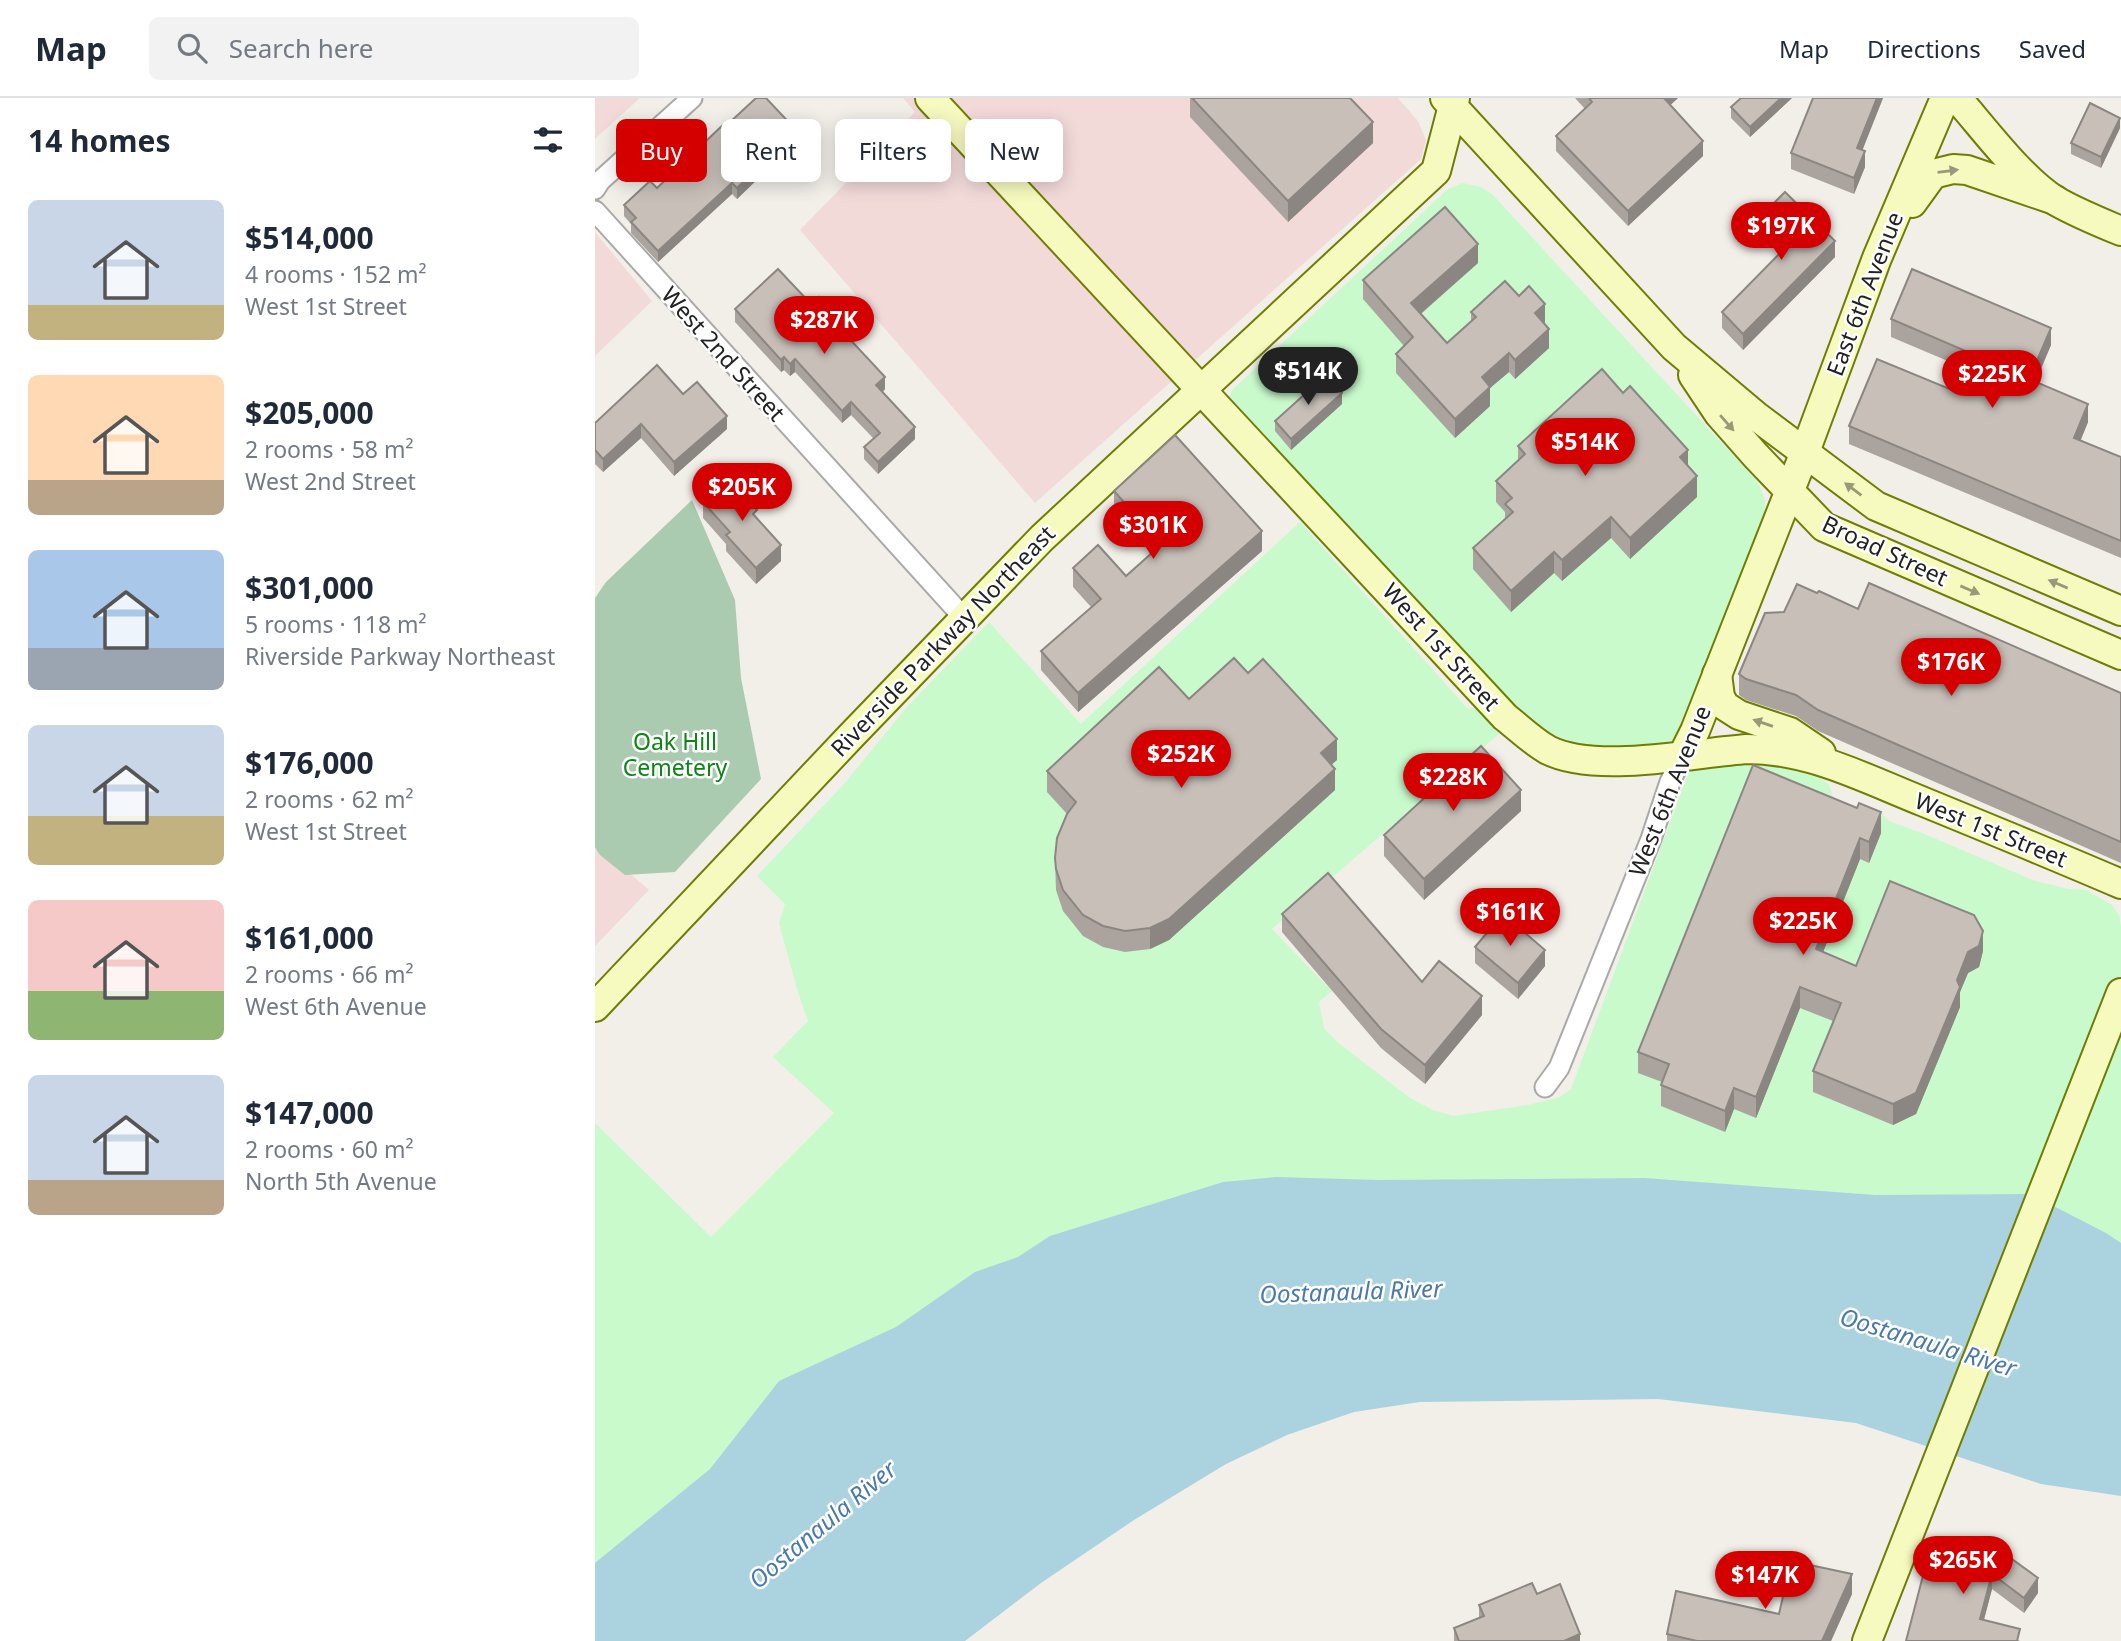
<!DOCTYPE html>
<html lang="en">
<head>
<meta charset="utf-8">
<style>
  :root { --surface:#fff; --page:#f2f2f3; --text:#1f2937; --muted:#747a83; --line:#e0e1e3; --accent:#d40000 }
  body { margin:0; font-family:"Noto Sans",sans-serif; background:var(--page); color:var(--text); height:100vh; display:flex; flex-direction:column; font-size:26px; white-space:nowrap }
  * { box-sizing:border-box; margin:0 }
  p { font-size:23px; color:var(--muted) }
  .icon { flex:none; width:38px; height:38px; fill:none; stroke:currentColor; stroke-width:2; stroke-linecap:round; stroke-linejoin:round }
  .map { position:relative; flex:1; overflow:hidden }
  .sheet { display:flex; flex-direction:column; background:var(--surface); width:595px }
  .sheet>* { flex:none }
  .top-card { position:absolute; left:21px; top:21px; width:665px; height:63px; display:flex; gap:14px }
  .price { position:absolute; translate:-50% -60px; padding:0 16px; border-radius:24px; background:var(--accent); color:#fff; font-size:23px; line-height:46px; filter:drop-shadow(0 2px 4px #0008) }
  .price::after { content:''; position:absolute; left:50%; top:42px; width:21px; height:16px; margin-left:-10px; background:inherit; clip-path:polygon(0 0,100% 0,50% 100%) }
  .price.current { background:#222; color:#fff }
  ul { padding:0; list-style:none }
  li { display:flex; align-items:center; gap:21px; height:175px; padding:0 28px }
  li span { display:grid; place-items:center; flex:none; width:196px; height:140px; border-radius:10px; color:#555 }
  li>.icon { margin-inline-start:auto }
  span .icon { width:84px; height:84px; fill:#fffc; stroke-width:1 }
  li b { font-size:30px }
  h2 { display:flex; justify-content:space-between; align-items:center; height:84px; padding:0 28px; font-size:30px }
  .tag { padding:0 24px; border-radius:10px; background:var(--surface); box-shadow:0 4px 18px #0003; font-size:24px; line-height:63px }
  .tag.current { background:var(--accent); color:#fff }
  header { display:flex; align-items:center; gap:42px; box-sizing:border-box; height:98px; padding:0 35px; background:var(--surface); border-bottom:2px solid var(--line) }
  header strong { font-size:33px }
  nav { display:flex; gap:38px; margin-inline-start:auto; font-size:24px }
  .search { width:490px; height:63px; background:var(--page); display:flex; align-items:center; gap:18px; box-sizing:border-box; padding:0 24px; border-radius:10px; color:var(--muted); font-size:26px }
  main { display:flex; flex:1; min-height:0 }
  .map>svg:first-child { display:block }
  .commercial { fill:#f2dad9 }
  .cemetery { fill:#aacbaf }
  .park { fill:#c8facc }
  .water { fill:#aad3df }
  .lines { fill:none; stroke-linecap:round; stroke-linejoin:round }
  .street-casing { stroke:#a9a9a9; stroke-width:23 }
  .secondary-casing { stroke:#707d05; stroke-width:32 }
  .street { stroke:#fff; stroke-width:19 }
  .secondary { stroke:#f7fabf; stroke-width:28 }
  .wall { fill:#aba49e }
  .shaded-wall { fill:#8b8681 }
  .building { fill:#c7bfb8; stroke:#8b8681; stroke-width:2 }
  .oneway { fill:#979978 }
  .labels { text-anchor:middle; stroke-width:5; stroke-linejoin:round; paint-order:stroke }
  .street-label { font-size:23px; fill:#222; stroke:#fff }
  .park-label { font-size:23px; fill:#0c8416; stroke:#fff }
  .water-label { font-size:24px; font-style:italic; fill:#4a7aab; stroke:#fff }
</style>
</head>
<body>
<header>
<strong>Map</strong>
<div class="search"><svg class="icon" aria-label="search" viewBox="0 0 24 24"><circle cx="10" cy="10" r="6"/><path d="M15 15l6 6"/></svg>Search here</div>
<nav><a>Map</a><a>Directions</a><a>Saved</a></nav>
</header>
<main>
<section class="sheet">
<h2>14 homes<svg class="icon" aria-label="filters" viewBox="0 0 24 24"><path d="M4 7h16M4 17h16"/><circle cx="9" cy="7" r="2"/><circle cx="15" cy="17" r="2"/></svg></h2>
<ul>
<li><span style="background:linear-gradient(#c9d6e8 75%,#c2b280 0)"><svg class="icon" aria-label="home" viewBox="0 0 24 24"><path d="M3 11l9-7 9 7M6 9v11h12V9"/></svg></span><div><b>$514,000</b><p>4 rooms · 152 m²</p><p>West 1st Street</p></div></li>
<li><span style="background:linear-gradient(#ffd9b3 75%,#b9a48a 0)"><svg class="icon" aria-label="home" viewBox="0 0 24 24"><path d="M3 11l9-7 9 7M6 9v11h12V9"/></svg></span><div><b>$205,000</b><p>2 rooms · 58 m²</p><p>West 2nd Street</p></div></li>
<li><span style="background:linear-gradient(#a9c7e8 70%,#9aa5b1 0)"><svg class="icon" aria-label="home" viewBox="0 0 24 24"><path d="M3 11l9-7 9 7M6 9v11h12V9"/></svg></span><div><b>$301,000</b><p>5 rooms · 118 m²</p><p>Riverside Parkway Northeast</p></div></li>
<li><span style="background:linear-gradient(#c9d6e8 65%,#c2b280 0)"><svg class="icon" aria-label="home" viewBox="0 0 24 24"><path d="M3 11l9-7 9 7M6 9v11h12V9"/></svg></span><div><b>$176,000</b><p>2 rooms · 62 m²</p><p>West 1st Street</p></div></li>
<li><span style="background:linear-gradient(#f6c9c9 65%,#8fb573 0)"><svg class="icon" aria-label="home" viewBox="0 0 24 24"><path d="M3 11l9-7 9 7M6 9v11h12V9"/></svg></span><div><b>$161,000</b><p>2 rooms · 66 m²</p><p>West 6th Avenue</p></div></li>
<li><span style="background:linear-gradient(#c9d6e8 75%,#b9a48a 0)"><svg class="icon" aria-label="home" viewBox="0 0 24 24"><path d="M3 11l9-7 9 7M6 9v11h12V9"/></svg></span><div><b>$147,000</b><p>2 rooms · 60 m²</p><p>North 5th Avenue</p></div></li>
</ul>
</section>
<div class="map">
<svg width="1526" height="1543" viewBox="0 0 1526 1543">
  <rect width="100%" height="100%" fill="#f2efe9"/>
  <g class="commercial">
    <path d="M0,0H45L0,41Z"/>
    <path d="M308,0H803L823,23L831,42L826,61L440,405L205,132L320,14Z"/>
    <path d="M0,134L57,203L0,258Z"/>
    <path d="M0,745L54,792L0,848Z"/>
  </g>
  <path class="cemetery" d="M97,402L140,502L146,580L166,681L80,774L30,777L5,757L0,749V500L11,484Z"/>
  <g class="park">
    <path d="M868,85L886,89L898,97L1160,381C1175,403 1171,411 1164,435L1087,625L1078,642L1054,651L986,648L964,639L939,626L917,610L874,561L634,298L638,291L853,91Z"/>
    <path d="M705,424L873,611L880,610L905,635L677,831L737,893L724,904L729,930L741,943L815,1000L838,1012L858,1018L933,1007L965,999L976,991L1093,676L1101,669L1175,662L1219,675L1234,687L1238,699L1236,711L1284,713L1294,723L1327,735L1440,783L1474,791L1491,792L1517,807L1524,817L1526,829V1310L1125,1183L0,1537V1025L116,1139L239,1015L178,959L213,923L202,891L184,825L190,806L162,778L249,686L312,609L394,524L486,626Z"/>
  </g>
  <path class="water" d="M681,1079L783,1082L1049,1080L1280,1097L1435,1096L1511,1135L1526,1145V1398L1446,1386L1261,1325L1063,1301L825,1304L759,1314L692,1337L631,1366L539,1422L446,1485L370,1543H0V1465L115,1371L184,1283L301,1229L380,1174L423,1159L455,1138L628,1084Z"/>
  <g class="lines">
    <g class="street-casing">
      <g id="street">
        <path d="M0,91L5,83L97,0"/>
        <path d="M0,113L370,521"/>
        <path d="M950,989L964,970L1056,741L1075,684L1088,657"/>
      </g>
    </g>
    <g class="secondary-casing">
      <g id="secondary">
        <path d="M335,0L910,619C924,630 937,643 953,652C1001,676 1097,655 1152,651C1215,651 1271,681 1329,704C1395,731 1461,758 1526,786"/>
        <path d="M850,0L1079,249L1161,318L1281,408L1526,513"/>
        <path d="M1362,0C1390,32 1426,81 1461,103C1482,115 1504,124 1526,133"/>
        <path d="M1317,105L1338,76L1358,71L1372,72L1460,102"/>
        <path d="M1098,277L1124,316L1161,358L1229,429L1526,557"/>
        <path d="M1122,576L1125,599L1130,608L1144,617L1195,634L1226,655"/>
        <path d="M1088,657L1100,633L1210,354L1282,160L1350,0"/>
        <path d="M0,909L256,638L447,440L841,73L860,0"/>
        <path d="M1272,1543L1526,895"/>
      </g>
    </g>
    <use href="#street" class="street"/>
    <use href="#secondary" class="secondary"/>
  </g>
  <g class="wall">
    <path d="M595,0H755L778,45L693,124L595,19Z"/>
    <path d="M980,0H1083L1075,7L1108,58L1033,128L961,53V38L990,11Z"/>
    <path d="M1197,0L1155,39L1136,20V9Z"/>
    <path d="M1218,0H1288L1267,52L1270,69L1259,96L1196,71V55Z"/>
    <path d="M133,26L202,43L142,101L137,96L63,164L36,135V126L29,118V107L62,90Z"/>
    <path d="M1525,30L1506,70L1476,56V45Z"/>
    <path d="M1166,118L1240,159L1148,252L1127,230V214L1186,154L1166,134Z"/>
    <path d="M883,165L826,216L852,245L876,224V214L924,198L950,225H949L954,250L920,281L914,274L895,290V308L860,340L801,275V256L809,248L768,201V182Z"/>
    <path d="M216,206L253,240L290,291L288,294L320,341L283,376L269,361V349L278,340L256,317L247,325L200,274L195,278L189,272L186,274L140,224V211Z"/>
    <path d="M1296,221L1456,247L1440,284L1493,324L1486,342L1526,359V460L1254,346V328L1357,292L1367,269L1296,239Z"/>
    <path d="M88,296L132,331L79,378L46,340L8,374L0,366V325Z"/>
    <path d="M747,306L696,352L680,333V323Z"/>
    <path d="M923,348L1093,368L1102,399L1035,461L1016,440L967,483L959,475L916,514L878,471V450L910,421V414L901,404V383L923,363Z"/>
    <path d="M519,393L667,453L483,614L446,572V553L496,509L478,489V470L531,478L558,455L519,412Z"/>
    <path d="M108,404L162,420L186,463L161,486L131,453V446L108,420Z"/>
    <path d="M1222,495L1263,511L1526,595V765L1223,633L1201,618L1151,602L1144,597V576L1189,514Z"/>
    <path d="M653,575L742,662L736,666L740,692L574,842L555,851L530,854L508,849L488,838L468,813L461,792L460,760L472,716L452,694V673L594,601Z"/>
    <path d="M1158,667L1286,735L1274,765L1265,761L1228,854L1261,868L1388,853L1384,869L1373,875L1365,894V909L1321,1016L1298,1027L1218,994V973L1238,923L1205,910L1161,1020L1139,1011L1130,1034L1066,1008V987L1067,984L1043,975V954Z"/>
    <path d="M926,713L829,802L789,758V737Z"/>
    <path d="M687,816L827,884L887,917L830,986L786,950L687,834Z"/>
    <path d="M880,849L950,868L923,901L880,865Z"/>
    <path d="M1407,1462L1443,1495L1429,1515L1397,1491L1389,1522L1425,1543H1311Z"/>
    <path d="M942,1496L985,1543H859V1530L884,1520V1507Z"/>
    <path d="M1257,1496L1236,1543H1072V1536L1184,1516Z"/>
  </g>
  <g class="shaded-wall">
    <path d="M1068,0H1083L1068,14Z"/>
    <path d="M1186,0H1197L1155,39V29Z"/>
    <path d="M1282,0H1288L1262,66V50Z"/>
    <path d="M1525,20V30L1506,70V59Z"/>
    <path d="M778,24V45L693,124V103Z"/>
    <path d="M202,33V43L142,101V90Z"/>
    <path d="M1108,43V58L1033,128V113Z"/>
    <path d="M1270,53V69L1259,96V80Z"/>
    <path d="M137,85V96L63,164V153Z"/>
    <path d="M1240,143V159L1148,252V236Z"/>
    <path d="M883,146V165L816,224V205Z"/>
    <path d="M950,206V225L940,234V215Z"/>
    <path d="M1456,230V247L1434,299V281Z"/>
    <path d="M954,231V250L920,281V262Z"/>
    <path d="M914,255V274L895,290V308L860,340V321L887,279Z"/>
    <path d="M189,259V272L186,274V262Z"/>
    <path d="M200,261V274L195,278V266Z"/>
    <path d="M290,279V291L281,300V287Z"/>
    <path d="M747,295V306L696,352V341Z"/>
    <path d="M256,304V317L247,325V313Z"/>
    <path d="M1493,306V324L1479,357V340Z"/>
    <path d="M132,318V331L79,378V364Z"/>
    <path d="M46,326V340L8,374V361Z"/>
    <path d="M320,329V341L283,376V364Z"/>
    <path d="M1093,352V373L1085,359Z"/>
    <path d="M1102,378V399L1035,461V440Z"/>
    <path d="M1016,419V440L967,483V462Z"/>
    <path d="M667,433V453L483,614V595Z"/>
    <path d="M186,447V463L161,486V470Z"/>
    <path d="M959,454V475L916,514V493Z"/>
    <path d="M742,641V662L726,676V655Z"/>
    <path d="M740,671V692L574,842L555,851V830Z"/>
    <path d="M926,692V713L829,802V781Z"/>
    <path d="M1286,714V735L1274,765V744Z"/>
    <path d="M1265,740V761L1221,872V851Z"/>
    <path d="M1388,833V853L1384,869L1373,875L1365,894V909L1321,1016L1298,1027V1006L1362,882L1373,854Z"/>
    <path d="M950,852V868L923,901V885Z"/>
    <path d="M1205,889V910L1161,1020V999Z"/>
    <path d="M887,898V917L830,986V967Z"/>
    <path d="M1139,990V1011L1130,1034V1013Z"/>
    <path d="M1257,1476V1496L1236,1543H1227Z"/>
    <path d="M1397,1476V1491L1385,1536V1521Z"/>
    <path d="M1443,1480V1495L1429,1515V1500Z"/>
    <path d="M985,1536V1543H969Z"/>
  </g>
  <g class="building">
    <path d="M161,0H171L202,33L142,90L137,85L63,153L36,124L41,120L29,107L55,83L62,90L131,24L133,26Z"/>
    <path d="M597,0H755L778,24L693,103Z"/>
    <path d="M994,0H1069L1108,43L1033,113L961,38L997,4Z"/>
    <path d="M1146,0H1186L1155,29L1136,9Z"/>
    <path d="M1218,0H1282L1262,50L1270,53L1259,80L1196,55Z"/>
    <path d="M1495,5L1525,20L1506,59L1476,45Z"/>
    <path d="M1190,94L1240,143L1148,236L1127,214L1194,146L1166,118Z"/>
    <path d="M850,109L883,146L816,205L852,245L881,219L876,214L910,183L924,198L934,188L950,206L940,215L954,231L920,262L914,255L887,279L895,289L860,321L801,256L818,239L768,182Z"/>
    <path d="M183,171L216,206L224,199L253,232L249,235L290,279L281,287L320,329L283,364L269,349L285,335L256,304L247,313L200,261L195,266L189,259L186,262L140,211Z"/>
    <path d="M1317,171L1456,230L1434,281L1493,306L1479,340L1526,359V443L1254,328L1282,261L1357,292L1373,254L1296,221Z"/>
    <path d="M62,267L88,296L102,284L132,318L79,364L46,326L8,361L0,352V325Z"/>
    <path d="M1007,271L1028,295L1035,288L1093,352L1085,359L1102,378L1035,440L1016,419L967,462L959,454L916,493L878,450L918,414L910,406L917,400L901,383L930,356L923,348Z"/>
    <path d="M731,277L747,295L696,341L680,323Z"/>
    <path d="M580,337L667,433L483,595L446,553L506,501L478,470L503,447L531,478L567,446L519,393Z"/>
    <path d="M134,381L162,412L158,416L186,447L161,470L131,437L135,434L108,404Z"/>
    <path d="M1274,485L1526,595V744L1223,612L1201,597L1151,581L1144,576L1170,515L1189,514L1202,486L1222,495L1224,493L1263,511Z"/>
    <path d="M639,560L653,575L668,561L742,641L726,655L740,671L574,821L555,830L530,833L508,828L488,817L468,792L461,771L460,760L462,740L472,716L481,704L452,673L564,569L594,601Z"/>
    <path d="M886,648L926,692L829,781L789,737Z"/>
    <path d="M1158,667L1262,710L1264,705L1286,714L1274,744L1265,740L1221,851L1261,868L1295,783L1379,817L1388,833L1384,848L1373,854L1362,882L1365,889L1321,995L1298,1006L1218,973L1246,905L1205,889L1161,999L1139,990L1130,1013L1066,987L1074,966L1043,954Z"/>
    <path d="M733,775L827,884L844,863L887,898L830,967L786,931L687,816Z"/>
    <path d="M908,816L950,852L923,885L880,849Z"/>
    <path d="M1337,1443L1407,1462L1410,1456L1443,1480L1429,1500L1397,1476L1385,1521L1425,1531L1422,1543H1311Z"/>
    <path d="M1196,1463L1257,1476L1227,1543H1102L1072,1536L1081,1493L1184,1516Z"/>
    <path d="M937,1485L942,1496L965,1486L985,1536L969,1543H864L859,1530L889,1518L884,1507Z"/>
  </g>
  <defs><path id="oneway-solid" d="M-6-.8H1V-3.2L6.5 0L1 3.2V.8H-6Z" transform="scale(1.75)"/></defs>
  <g class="oneway">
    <use href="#oneway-solid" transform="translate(1353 73) rotate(-7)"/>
    <use href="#oneway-solid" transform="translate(1132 325) rotate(49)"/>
    <use href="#oneway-solid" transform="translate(1258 391) rotate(-143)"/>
    <use href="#oneway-solid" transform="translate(1463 486) rotate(-157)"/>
    <use href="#oneway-solid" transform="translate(1375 492) rotate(23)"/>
    <use href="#oneway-solid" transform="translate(1168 625) rotate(-161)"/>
  </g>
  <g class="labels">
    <g class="street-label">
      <text transform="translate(1270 196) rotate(-69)" y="8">East 6th Avenue</text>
      <text transform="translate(128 256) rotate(48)" y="8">West 2nd Street</text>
      <text transform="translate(1290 453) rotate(25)" y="8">Broad Street</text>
      <text transform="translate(348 543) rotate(-46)" y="8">Riverside Parkway Northeast</text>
      <text transform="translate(846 549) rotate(48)" y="8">West 1st Street</text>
      <text transform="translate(1075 693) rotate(-68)" y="8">West 6th Avenue</text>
      <text transform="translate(1396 732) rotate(22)" y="8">West 1st Street</text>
    </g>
    <g class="park-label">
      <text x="80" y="652">Oak Hill<tspan x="80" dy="26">Cemetery</tspan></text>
    </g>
    <g class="water-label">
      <text transform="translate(756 1194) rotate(-2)" y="8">Oostanaula River</text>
      <text transform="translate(1333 1245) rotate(17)" y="8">Oostanaula River</text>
      <text transform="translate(228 1427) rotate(-40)" y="8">Oostanaula River</text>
    </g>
  </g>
</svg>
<b class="price" style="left:1186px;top:164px">$197K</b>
<b class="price" style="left:229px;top:258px">$287K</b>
<b class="price current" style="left:713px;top:309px">$514K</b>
<b class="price" style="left:1397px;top:312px">$225K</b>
<b class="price" style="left:990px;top:380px">$514K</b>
<b class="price" style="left:147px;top:425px">$205K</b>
<b class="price" style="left:558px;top:463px">$301K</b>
<b class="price" style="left:1356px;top:600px">$176K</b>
<b class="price" style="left:586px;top:692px">$252K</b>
<b class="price" style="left:858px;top:715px">$228K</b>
<b class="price" style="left:915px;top:850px">$161K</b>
<b class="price" style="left:1208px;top:859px">$225K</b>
<b class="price" style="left:1368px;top:1498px">$265K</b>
<b class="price" style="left:1170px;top:1513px">$147K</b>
<div class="top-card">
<a class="tag current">Buy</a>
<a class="tag">Rent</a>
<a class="tag">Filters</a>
<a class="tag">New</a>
</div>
</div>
</main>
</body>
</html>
